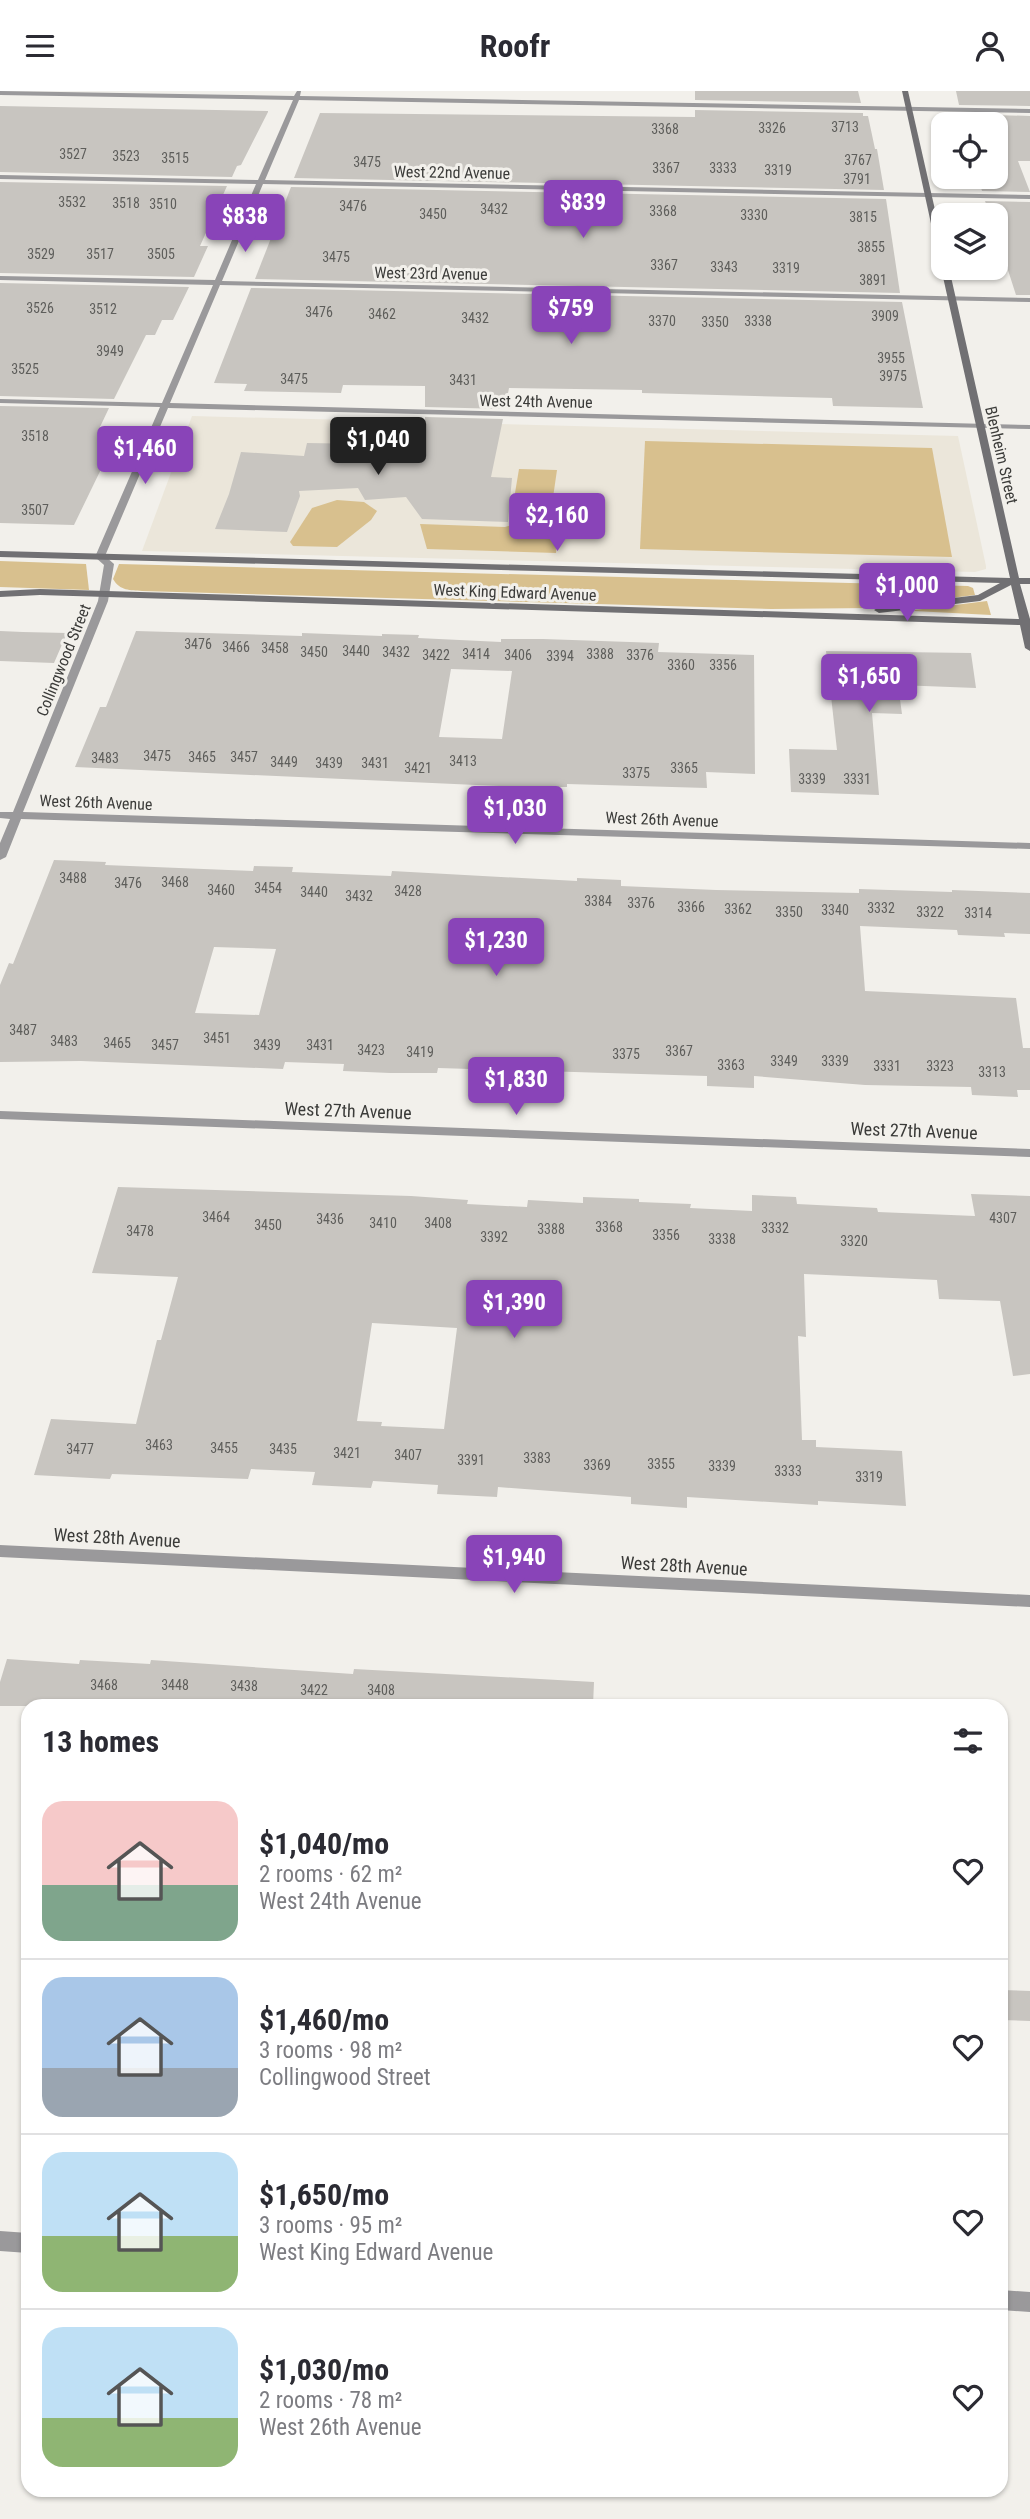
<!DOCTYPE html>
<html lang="en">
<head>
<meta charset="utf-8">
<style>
  :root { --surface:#fff; --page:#f2f2f3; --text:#2b2b33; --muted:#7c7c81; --line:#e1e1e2; --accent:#8944b8 }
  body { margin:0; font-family:"Roboto Condensed",sans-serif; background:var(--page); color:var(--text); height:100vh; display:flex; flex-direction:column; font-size:26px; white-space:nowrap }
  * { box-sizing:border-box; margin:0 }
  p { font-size:23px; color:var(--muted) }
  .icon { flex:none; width:38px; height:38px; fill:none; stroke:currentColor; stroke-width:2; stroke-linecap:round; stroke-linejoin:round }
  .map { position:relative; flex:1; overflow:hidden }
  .sheet { position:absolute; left:21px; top:1608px; width:987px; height:798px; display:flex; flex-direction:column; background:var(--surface); border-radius:21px; box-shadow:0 2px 5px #0004 }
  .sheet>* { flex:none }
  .controls { position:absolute; left:931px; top:21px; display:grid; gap:14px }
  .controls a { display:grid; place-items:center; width:77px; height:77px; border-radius:14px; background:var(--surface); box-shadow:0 2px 5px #0004; font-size:35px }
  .price { position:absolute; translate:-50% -60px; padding:0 16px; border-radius:7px; background:var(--accent); color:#fff; font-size:23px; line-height:46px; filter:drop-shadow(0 2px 4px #0008) }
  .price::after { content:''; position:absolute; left:50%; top:42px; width:21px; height:16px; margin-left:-10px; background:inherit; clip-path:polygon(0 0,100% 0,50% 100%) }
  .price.active { background:#222; color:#fff }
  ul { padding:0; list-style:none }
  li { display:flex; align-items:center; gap:21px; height:175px; padding:0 21px }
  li+li { border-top:2px solid var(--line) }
  li span { display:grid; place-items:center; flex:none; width:196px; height:140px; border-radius:21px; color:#555 }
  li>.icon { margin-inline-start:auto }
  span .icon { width:84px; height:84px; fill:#fffc; stroke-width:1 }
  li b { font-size:30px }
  h2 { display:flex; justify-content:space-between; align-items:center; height:84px; padding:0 21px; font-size:30px }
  header { display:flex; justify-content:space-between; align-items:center; height:91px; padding:0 21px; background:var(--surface); font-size:32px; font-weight:700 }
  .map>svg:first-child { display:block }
  .built { fill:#ebe6da }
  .green { fill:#d8c08e }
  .building { fill:#c8c5c0; fill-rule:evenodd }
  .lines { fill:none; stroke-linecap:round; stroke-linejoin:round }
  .street { fill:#9a999b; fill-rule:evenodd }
  .secondary { fill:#717073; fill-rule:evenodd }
  .labels { text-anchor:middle; stroke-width:6; stroke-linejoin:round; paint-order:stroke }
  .number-label { font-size:14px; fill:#5e5e5b }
  .far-street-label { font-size:16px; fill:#3b3b39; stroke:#f2f0eb }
  .street-label { font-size:18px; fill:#3b3b39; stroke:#f2f0eb }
</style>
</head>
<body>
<header><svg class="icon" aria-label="menu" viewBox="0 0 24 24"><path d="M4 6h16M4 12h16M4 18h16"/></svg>Roofr<svg class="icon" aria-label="person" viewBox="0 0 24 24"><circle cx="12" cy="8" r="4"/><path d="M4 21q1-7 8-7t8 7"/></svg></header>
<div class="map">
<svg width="1030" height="2428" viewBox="0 0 1030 2428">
  <rect width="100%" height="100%" fill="#f2f0eb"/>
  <path class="built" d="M192,325L958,345L986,475V478L975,481L142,460Z"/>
  <g class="green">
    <path d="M645,350L932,357L952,466L640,458Z"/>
    <path d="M519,378L557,379L550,427L511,426Z"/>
    <path d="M337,409L364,411L377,420L371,429L337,456L293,455L290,451L312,417Z"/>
    <path d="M523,431L549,432L558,440L556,462L427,458L420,433L505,436Z"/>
    <path d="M0,470L86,473L89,499L0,496Z"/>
    <path d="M119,473L968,495L973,497L975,504L870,517L771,518L142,500C130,499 120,500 113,488Z"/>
    <path d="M987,510L991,524L914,520L915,519Z"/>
  </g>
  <g class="building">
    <path d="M695,0H858L861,12L695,9Z"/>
    <path d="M956,0H1030V15L959,14Z"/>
    <path d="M0,15L268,20V21L241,74L237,75L232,86L0,81Z"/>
    <path d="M695,19L863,22V25H868L875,58H877L884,99L294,87L320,22L695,26Z"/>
    <path d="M962,23L1030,25V70H1018L1030,101L982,100L978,86H966H996V33H948L947,31H964Z"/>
    <path d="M0,91L227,95L200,155H208L194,186L0,182Z"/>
    <path d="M291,96L886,108L900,202L255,188Z"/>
    <path d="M985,110L1030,111V204H1016L996,142V124H990Z"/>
    <path d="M0,192L189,196L173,229H162L155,244H146L114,308L0,305Z"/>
    <path d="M251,197L902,211L923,317L833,315L832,307L642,302V299L509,297L505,318L425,316V295L343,294L341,302L244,300L247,293L214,292Z"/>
    <path d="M0,315L109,317L100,336L121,337L74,434L0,432Z"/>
    <path d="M425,326L503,328L491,386L512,387L508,431L422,428L406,406L365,409L358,397L299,400L300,405L287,441L215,438L229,403L241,361L304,365L307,352L425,354Z"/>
    <path d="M0,540L23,541L67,542L54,572L0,570Z"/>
    <path d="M136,540L302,545V542L382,545V543L419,544L418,547L501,551V548H543L659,552L658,561L754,564L755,683L706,681L707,697L567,693V696H520L75,676L100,616H106ZM451,578L512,580L502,648L439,646Z"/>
    <path d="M826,560L971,562L976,597L898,594L902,623L872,622L879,704L791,701L789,658L837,659Z"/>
    <path d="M54,769L106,771L105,774L253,780L254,775L293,776L292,781L391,785L392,780L577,790V787L621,789V795L716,799L859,802V798L952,801V799L1030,802V843L1004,842L1005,846L958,844L957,839L860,835L865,900L1016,907L1023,957H1030V999H1017L1018,1006L972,1004L971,996L865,994L754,985V997L707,995V985L438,977L437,982H390L343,980L344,973L285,971L283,978L81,970L0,971V894L9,872L13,873ZM214,856L276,858L259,924L195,922Z"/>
    <path d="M118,1096L411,1105L468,1109L467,1113L527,1116L528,1109L583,1112V1106L639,1108V1111L691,1113L690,1117L752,1120V1104L796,1106L797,1113L877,1117L878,1121L975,1125L971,1103L1030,1105V1283L1013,1285L1000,1210L939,1208L937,1189L804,1183L806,1246L798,1245L802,1349H816V1356L902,1360L906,1415L818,1410V1414L687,1406V1417L631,1413V1406L498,1396L497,1406L437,1403L438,1394L373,1390L371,1397L312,1394L315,1381L251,1378L248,1388L112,1383L110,1388L34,1384L51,1328L136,1333L157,1249H161L178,1186L92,1182ZM372,1232L457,1237L444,1338L381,1335L382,1331L357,1330Z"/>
    <path d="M7,1568L79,1573L80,1569L150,1573L151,1569L353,1583L354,1578L594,1591L593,1615H0V1591Z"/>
    <path d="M1001,1899L1030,1900V1930L1001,1929Z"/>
  </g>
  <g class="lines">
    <g class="street">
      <path d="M0,0L294,5L297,0H301L300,5L1030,18V22L299,9L265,89L1030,104V108L263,93L222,190L1030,207V211L220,194L170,312L1030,334V338L168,317L105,465L114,473L108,510L23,721L1030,752V758L21,728L6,766L0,769V752L10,728L0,727V721H13L98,510L104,474L95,466L160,316L0,312V308L162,312L213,194L0,189V185L215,189L256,93L0,88V84L258,89L293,9L0,4Z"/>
      <path d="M0,1020L1030,1058V1066L0,1028Z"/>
      <path d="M0,1454L1030,1504V1516L0,1466Z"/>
      <path d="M0,2140L28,2142V2162L0,2160Z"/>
      <path d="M1001,2199L1030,2201V2221L1001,2219Z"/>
    </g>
    <g class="secondary">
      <path d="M902,0H908L943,154V171L939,169Z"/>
      <path d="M943,175L949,177L1019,487H1030V493H1020L1030,528V560L1025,557L1020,534L40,504L0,506V500L40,498L1019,528L1011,494L980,510L879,522L874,519L879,516L978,504L1000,492L0,466V460L1010,487L941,177Z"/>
    </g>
  </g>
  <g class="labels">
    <g class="number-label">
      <text x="845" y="41">3713</text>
      <text x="772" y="42">3326</text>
      <text x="665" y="43">3368</text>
      <text x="73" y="68">3527</text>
      <text x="126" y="70">3523</text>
      <text x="175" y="72">3515</text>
      <text x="858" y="74">3767</text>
      <text x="367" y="76">3475</text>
      <text x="666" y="82">3367</text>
      <text x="723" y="82">3333</text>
      <text x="778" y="84">3319</text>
      <text x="857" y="93">3791</text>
      <text x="72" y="116">3532</text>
      <text x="126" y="117">3518</text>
      <text x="163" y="118">3510</text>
      <text x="353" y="120">3476</text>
      <text x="494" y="123">3432</text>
      <text x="663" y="125">3368</text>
      <text x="433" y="128">3450</text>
      <text x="754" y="129">3330</text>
      <text x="863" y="131">3815</text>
      <text x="871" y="161">3855</text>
      <text x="41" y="168">3529</text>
      <text x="100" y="168">3517</text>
      <text x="161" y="168">3505</text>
      <text x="336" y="171">3475</text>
      <text x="664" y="179">3367</text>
      <text x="724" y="181">3343</text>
      <text x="786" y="182">3319</text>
      <text x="873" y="194">3891</text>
      <text x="40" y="222">3526</text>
      <text x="103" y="223">3512</text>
      <text x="319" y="226">3476</text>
      <text x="382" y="228">3462</text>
      <text x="885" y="230">3909</text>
      <text x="475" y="232">3432</text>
      <text x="662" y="235">3370</text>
      <text x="758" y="235">3338</text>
      <text x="715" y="236">3350</text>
      <text x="110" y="265">3949</text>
      <text x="891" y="272">3955</text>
      <text x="25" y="283">3525</text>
      <text x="893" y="290">3975</text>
      <text x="294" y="293">3475</text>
      <text x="463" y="294">3431</text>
      <text x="35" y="350">3518</text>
      <text x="35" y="424">3507</text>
      <text x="198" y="558">3476</text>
      <text x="236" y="561">3466</text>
      <text x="275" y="562">3458</text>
      <text x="356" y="565">3440</text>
      <text x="314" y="566">3450</text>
      <text x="396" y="566">3432</text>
      <text x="476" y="568">3414</text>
      <text x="600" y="568">3388</text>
      <text x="436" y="569">3422</text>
      <text x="518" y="569">3406</text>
      <text x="640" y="569">3376</text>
      <text x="560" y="570">3394</text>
      <text x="681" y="579">3360</text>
      <text x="723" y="579">3356</text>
      <text x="157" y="670">3475</text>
      <text x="202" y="671">3465</text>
      <text x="244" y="671">3457</text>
      <text x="105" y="672">3483</text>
      <text x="463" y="675">3413</text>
      <text x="284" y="676">3449</text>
      <text x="329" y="677">3439</text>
      <text x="375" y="677">3431</text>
      <text x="418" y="682">3421</text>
      <text x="684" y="682">3365</text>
      <text x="636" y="687">3375</text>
      <text x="812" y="693">3339</text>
      <text x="857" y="693">3331</text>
      <text x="73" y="792">3488</text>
      <text x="175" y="796">3468</text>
      <text x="128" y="797">3476</text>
      <text x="268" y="802">3454</text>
      <text x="221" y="804">3460</text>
      <text x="408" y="805">3428</text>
      <text x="314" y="806">3440</text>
      <text x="359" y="810">3432</text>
      <text x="598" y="815">3384</text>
      <text x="641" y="817">3376</text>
      <text x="691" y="821">3366</text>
      <text x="881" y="822">3332</text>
      <text x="738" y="823">3362</text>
      <text x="835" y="824">3340</text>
      <text x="789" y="826">3350</text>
      <text x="930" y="826">3322</text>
      <text x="978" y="827">3314</text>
      <text x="23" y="944">3487</text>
      <text x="217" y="952">3451</text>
      <text x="64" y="955">3483</text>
      <text x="117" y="957">3465</text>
      <text x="165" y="959">3457</text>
      <text x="267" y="959">3439</text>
      <text x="320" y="959">3431</text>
      <text x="371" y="964">3423</text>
      <text x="679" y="965">3367</text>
      <text x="420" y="966">3419</text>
      <text x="626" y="968">3375</text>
      <text x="784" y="975">3349</text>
      <text x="835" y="975">3339</text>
      <text x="731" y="979">3363</text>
      <text x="887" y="980">3331</text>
      <text x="940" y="980">3323</text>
      <text x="992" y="986">3313</text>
      <text x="216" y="1131">3464</text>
      <text x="1003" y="1132">4307</text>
      <text x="330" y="1133">3436</text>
      <text x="383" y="1137">3410</text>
      <text x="438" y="1137">3408</text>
      <text x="268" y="1139">3450</text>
      <text x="609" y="1141">3368</text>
      <text x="775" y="1142">3332</text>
      <text x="551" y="1143">3388</text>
      <text x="140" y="1145">3478</text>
      <text x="666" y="1149">3356</text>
      <text x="494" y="1151">3392</text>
      <text x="722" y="1153">3338</text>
      <text x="854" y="1155">3320</text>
      <text x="159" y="1359">3463</text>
      <text x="224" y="1362">3455</text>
      <text x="80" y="1363">3477</text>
      <text x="283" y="1363">3435</text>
      <text x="347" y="1367">3421</text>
      <text x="408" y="1369">3407</text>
      <text x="537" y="1372">3383</text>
      <text x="471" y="1374">3391</text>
      <text x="661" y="1378">3355</text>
      <text x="597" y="1379">3369</text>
      <text x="722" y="1380">3339</text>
      <text x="788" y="1385">3333</text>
      <text x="869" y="1391">3319</text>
      <text x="104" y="1599">3468</text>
      <text x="175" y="1599">3448</text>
      <text x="244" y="1600">3438</text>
      <text x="314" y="1604">3422</text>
      <text x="381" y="1604">3408</text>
    </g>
    <g class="far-street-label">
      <text transform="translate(452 81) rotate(1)" y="6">West 22nd Avenue</text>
      <text transform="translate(431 182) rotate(1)" y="6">West 23rd Avenue</text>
      <text transform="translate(536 310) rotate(1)" y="6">West 24th Avenue</text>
      <text transform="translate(1002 364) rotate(77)" y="6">Blenheim Street</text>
      <text transform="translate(515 501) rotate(2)" y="6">West King Edward Avenue</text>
      <text transform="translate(63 569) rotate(-68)" y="6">Collingwood Street</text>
      <text transform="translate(96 711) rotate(2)" y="6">West 26th Avenue</text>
      <text transform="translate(662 728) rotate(2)" y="6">West 26th Avenue</text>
    </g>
    <g class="street-label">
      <text transform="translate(348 1020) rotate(2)" y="6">West 27th Avenue</text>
      <text transform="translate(914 1040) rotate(2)" y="6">West 27th Avenue</text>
      <text transform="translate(117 1447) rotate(3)" y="6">West 28th Avenue</text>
      <text transform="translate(684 1475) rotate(3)" y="6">West 28th Avenue</text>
    </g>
  </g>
</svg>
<div class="controls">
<a><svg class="icon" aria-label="locate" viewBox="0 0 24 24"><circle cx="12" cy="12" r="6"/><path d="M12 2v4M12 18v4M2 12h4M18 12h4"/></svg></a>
<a><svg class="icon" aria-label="layers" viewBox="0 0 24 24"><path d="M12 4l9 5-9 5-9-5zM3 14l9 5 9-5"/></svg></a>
</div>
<b class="price" style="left:583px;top:149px">$839</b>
<b class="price" style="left:245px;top:163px">$838</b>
<b class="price" style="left:571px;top:255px">$759</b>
<b class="price active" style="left:378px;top:386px">$1,040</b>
<b class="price" style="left:145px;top:395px">$1,460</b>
<b class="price" style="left:557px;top:462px">$2,160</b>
<b class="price" style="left:907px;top:532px">$1,000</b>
<b class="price" style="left:869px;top:623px">$1,650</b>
<b class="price" style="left:515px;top:755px">$1,030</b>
<b class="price" style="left:496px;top:887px">$1,230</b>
<b class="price" style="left:516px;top:1026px">$1,830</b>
<b class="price" style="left:514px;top:1249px">$1,390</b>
<b class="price" style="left:514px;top:1504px">$1,940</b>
<section class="sheet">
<h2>13 homes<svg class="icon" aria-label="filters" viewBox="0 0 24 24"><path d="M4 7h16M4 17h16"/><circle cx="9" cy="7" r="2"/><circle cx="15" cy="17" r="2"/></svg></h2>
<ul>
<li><span style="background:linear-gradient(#f6c9c9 60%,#7fa58c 0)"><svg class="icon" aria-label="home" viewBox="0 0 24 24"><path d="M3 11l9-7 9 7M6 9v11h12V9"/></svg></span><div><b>$1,040/mo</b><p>2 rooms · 62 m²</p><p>West 24th Avenue</p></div><svg class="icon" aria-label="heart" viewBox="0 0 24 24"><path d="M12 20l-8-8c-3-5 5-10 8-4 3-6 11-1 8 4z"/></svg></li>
<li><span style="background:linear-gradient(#a9c7e8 65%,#9aa5b1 0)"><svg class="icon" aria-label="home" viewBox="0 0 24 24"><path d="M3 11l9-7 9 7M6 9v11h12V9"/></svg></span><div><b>$1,460/mo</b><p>3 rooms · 98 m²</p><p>Collingwood Street</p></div><svg class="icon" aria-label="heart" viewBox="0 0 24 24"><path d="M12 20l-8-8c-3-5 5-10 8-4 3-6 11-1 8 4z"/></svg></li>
<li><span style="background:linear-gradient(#bfe0f5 60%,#8fb573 0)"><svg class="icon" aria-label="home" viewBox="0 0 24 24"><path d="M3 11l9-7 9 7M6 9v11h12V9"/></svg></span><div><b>$1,650/mo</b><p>3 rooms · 95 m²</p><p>West King Edward Avenue</p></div><svg class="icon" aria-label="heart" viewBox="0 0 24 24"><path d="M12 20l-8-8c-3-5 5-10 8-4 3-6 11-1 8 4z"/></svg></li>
<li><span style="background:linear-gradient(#bfe0f5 65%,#8fb573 0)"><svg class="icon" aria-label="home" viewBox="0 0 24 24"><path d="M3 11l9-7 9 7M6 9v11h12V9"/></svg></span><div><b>$1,030/mo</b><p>2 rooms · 78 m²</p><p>West 26th Avenue</p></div><svg class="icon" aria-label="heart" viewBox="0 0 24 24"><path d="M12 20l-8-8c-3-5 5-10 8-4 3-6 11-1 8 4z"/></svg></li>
</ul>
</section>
</div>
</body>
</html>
